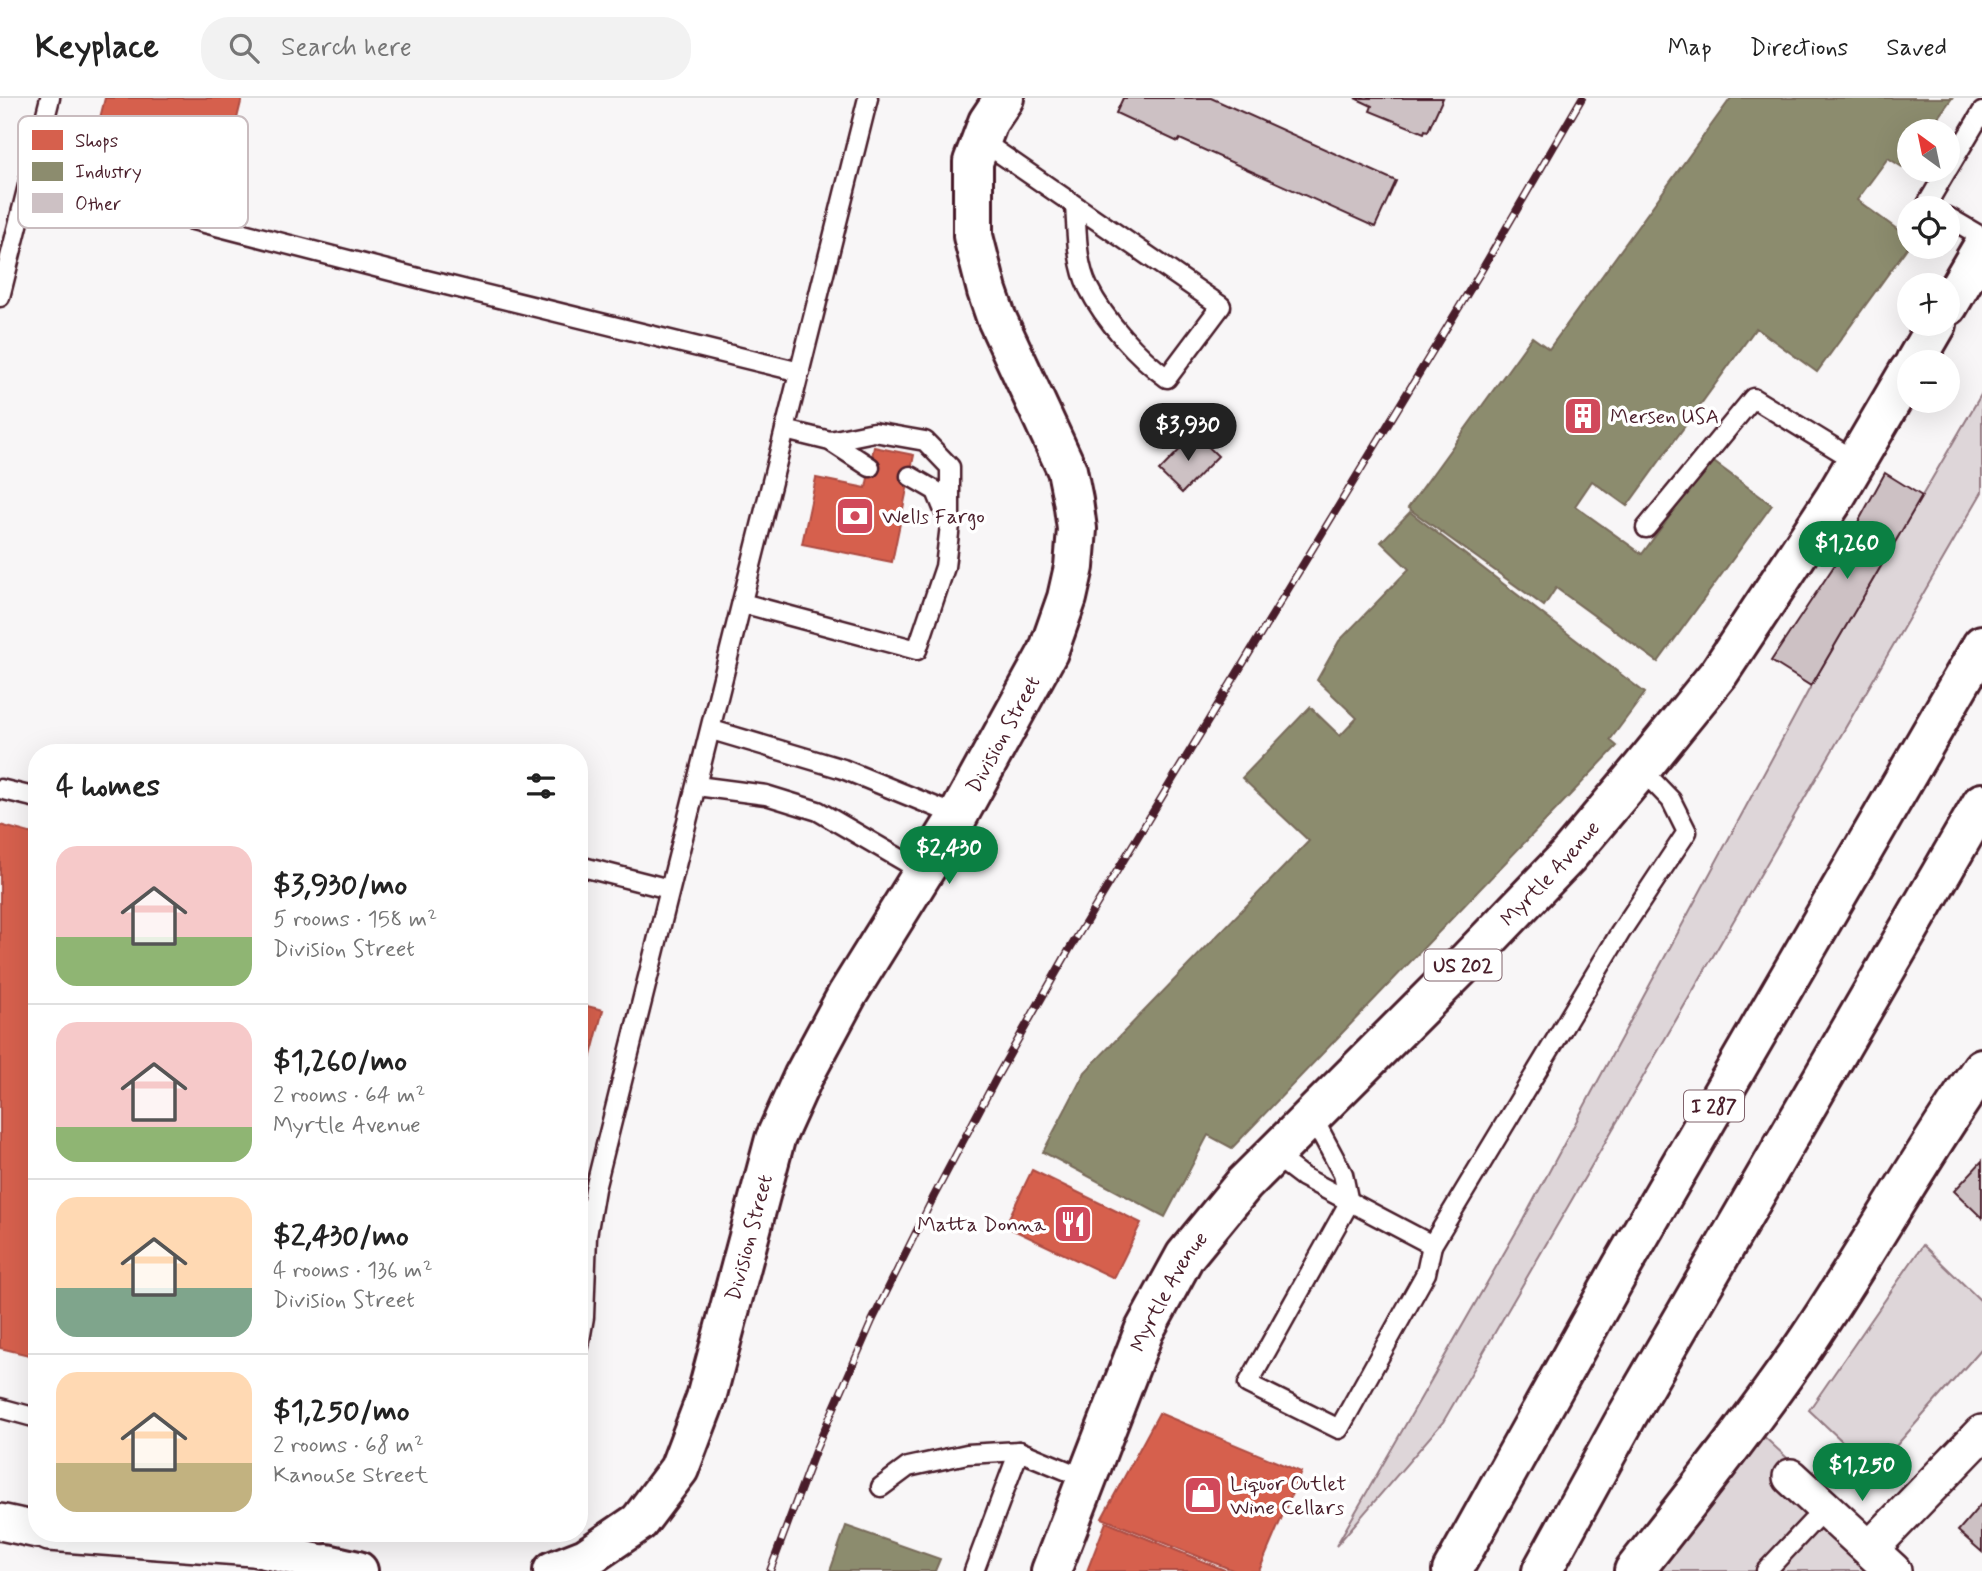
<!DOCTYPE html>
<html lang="en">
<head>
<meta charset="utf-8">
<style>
  :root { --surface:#fff; --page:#f2f2f2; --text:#222; --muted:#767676; --line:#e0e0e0; --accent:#0b8043 }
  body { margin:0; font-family:Mynerve,sans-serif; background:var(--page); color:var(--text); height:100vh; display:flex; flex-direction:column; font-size:26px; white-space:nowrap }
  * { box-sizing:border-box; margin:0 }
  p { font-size:23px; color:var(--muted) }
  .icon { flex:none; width:38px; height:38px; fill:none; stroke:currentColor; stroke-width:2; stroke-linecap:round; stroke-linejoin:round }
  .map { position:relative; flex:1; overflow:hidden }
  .drawer { position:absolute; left:28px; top:646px; width:560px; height:798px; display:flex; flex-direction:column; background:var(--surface); border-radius:28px; box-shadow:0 7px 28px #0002 }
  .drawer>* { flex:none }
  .needle { width:46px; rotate:327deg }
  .tools { position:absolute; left:1897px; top:21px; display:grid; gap:14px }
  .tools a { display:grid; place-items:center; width:63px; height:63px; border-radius:50%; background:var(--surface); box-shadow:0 7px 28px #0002; font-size:35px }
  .price { position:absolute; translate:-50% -60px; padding:0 16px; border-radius:24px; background:var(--accent); color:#fff; font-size:23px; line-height:46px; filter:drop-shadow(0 2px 4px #0008) }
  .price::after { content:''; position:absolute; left:50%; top:42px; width:21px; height:16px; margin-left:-10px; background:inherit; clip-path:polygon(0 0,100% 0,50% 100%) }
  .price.on { background:#222; color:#fff }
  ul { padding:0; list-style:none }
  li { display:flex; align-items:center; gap:21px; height:175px; padding:0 28px }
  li+li { border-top:2px solid var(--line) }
  li span { display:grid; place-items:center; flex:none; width:196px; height:140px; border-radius:21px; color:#555 }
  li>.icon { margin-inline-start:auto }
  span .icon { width:84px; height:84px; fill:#fffc; stroke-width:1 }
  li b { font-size:30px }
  h2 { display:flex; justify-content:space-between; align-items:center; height:84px; padding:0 28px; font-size:30px }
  header { display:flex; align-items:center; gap:42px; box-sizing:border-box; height:98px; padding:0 35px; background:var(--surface); border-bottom:2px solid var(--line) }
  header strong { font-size:33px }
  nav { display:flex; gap:38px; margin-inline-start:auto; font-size:24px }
  .search { width:490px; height:63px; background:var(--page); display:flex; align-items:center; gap:18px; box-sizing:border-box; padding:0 24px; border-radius:28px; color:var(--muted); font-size:26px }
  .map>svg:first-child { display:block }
  .green { fill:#ded6d9; stroke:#947a82; stroke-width:2 }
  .shops { fill:#d6604d; stroke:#ac4c43; stroke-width:2 }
  .industry { fill:#8c8c6e; stroke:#786b5a; stroke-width:2 }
  .building { fill:#cdc1c4; stroke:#4a1f2b; stroke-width:2 }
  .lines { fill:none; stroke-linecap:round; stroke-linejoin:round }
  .lane-casing { stroke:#4a1f2b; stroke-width:23 }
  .street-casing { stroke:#4a1f2b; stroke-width:40 }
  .secondary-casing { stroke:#4a1f2b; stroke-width:44 }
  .primary-casing { stroke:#4a1f2b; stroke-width:44 }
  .highway-casing { stroke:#4a1f2b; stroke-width:44 }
  .lane { stroke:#fff; stroke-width:18 }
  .street { stroke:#fff; stroke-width:35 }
  .secondary { stroke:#fff; stroke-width:38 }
  .primary { stroke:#fff; stroke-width:38 }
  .highway { stroke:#fff; stroke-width:38 }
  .rail-casing { stroke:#4a1f2b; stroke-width:8 }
  .rail { stroke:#fff; stroke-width:5; stroke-dasharray:16; stroke-linecap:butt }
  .labels { text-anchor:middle; stroke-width:7; stroke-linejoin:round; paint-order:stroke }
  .shield { fill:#fff; stroke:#80626b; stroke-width:2 }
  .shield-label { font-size:19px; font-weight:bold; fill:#4a1f2b }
  .poi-label { font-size:21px; fill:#4a1f2b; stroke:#fff; text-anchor:start }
  .street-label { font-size:21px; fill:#4a1f2b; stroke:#fff }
  .key { fill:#fff; stroke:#c9bcbf; stroke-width:2 }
  .key-label { font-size:19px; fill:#4a1f2b }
</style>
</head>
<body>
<header>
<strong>Keyplace</strong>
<div class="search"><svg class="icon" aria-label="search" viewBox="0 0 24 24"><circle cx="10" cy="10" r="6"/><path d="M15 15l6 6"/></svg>Search here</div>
<nav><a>Map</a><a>Directions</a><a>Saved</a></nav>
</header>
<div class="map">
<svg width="1982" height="1473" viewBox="0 0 1982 1473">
  <rect width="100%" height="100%" fill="#f8f6f7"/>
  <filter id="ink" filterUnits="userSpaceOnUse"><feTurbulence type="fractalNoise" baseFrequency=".0143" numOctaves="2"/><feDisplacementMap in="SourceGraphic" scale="14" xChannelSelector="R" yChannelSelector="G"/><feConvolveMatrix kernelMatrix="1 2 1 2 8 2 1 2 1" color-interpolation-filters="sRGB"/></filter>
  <g filter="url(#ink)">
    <g class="green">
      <path d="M1982,295V394L1443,1324L1336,1448L1523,1122L1811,588Z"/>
      <path d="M1923,1147L1982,1204V1250L1874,1373L1809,1312Z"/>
      <path d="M1759,1334L1909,1473H1659L1664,1462Z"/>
    </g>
    <g class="shops">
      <path d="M105,0H242L223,78L186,101L168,97L174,75L91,56Z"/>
      <path d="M874,349L914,357L892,464L802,446L816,380L866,390Z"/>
      <path d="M0,727L37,737V1259L0,1250Z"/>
      <path d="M579,906L603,912L579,1003Z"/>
      <path d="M1032,1072L1141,1125L1114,1180L1005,1128Z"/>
      <path d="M1159,1315L1301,1374L1259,1473H1235L1102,1420Z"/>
      <path d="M1106,1424L1227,1473H1087Z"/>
    </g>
    <g class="industry">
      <path d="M1731,0H1952L1928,33H1909V59L1902,69L1888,60L1857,102L1909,140V147L1817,274L1756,230L1627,408L1592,383L1575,408L1642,456L1711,362L1772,407L1658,564L1556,490L1544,508L1408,410L1532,239L1549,251Z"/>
      <path d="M1410,414L1645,595L1610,642L1617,648L1232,1050L1208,1037L1165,1119L1043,1054L1085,974L1309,743L1242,680L1310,609L1340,638L1357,620L1317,582L1339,543L1409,471L1381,444Z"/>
      <path d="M846,1428L940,1461L935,1473H830Z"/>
    </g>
    <g class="building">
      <path d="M1123,0H1211L1396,83L1375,129L1180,41L1178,44L1116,15Z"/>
      <path d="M1355,0H1443L1428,33L1425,32L1424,35L1370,13L1372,8Z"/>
      <path d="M1195,336L1218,358L1182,395L1159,373Z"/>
      <path d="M1885,375L1922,398L1811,588L1771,563L1834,468Z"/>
      <path d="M1982,1063V1120L1954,1093Z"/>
      <path d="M1982,1405V1454L1958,1433Z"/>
    </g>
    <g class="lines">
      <g class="lane-casing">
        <g id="lane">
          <path d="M982,43L1221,208L1167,280C1137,258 1105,223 1088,189C1076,164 1077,134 1075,107"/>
          <path d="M1948,71L1982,14"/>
          <path d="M30,80L422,181L800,274"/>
          <path d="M1933,110L1927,106L1947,72"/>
          <path d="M1948,119L1982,139"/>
          <path d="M0,199L50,0"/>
          <path d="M785,332L830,343L870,369"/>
          <path d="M830,343L874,334L925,343L950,369V420"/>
          <path d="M1646,430L1753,300L1856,363"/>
          <path d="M742,505L917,552L945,469L950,427L936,393L910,378"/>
          <path d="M712,632L843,671L958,718"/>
          <path d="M697,688L766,697L818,713L923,774"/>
          <path d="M0,691L37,700"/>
          <path d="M579,768L669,791"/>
          <path d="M1312,1018L1343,1076L1349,1105L1248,1286L1339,1331L1426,1175L1432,1147"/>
          <path d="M1274,1057L1303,1079L1432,1147L1620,835L1687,734L1671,702L1641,671"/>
          <path d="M579,1248L584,1219L587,1138L595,1091L868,0"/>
          <path d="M0,1310L37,1320"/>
          <path d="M881,1389L908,1369L967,1356L1019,1353"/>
          <path d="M974,1473L1019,1353L1087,1381"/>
          <path d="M1766,1473L1825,1410"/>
        </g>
      </g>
      <g class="street-casing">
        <g id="street">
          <path d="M1791,1379L1893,1473"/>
          <path d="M0,1424L37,1432"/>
          <path d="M49,1435L253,1450L327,1466"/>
          <path d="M1870,1451L1982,1335"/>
        </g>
      </g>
      <g class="secondary-casing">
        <g id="secondary">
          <path d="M325,1473L327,1466L358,1473"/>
          <path id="s1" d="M553,1473L586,1460L639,1424L679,1371L706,1300L775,1041L803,979L847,897L958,718L1048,554L1067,500L1074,469L1077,431L1073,402L1067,372L996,219L987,193L973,138V64L988,24L1004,0"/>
        </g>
      </g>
      <g class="primary-casing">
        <g id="primary">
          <path d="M1948,208L1982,150"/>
          <path d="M1915,264L1937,226"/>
          <path id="s2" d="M1051,1473L1144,1233L1185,1158L1244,1086L1468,862L1567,759L1641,671L1719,575L1834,401L1909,273"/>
        </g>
      </g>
      <g class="highway-casing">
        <g id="highway">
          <path d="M1452,1473L1622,1168L1982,547"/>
          <path d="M1542,1473L1627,1318L1982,705"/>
          <path d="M1634,1473C1692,1399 1751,1325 1804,1248C1866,1157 1919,1060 1982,970"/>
        </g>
      </g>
      <use href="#lane" class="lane"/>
      <use href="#street" class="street"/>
      <use href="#secondary" class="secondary"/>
      <use href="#primary" class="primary"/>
      <use href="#highway" class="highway"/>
      <g class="rail-casing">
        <path id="rail" d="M770,1473L815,1353L872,1223L934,1098L999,975L1069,852L1480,175L1582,0"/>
      </g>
      <use href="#rail" class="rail"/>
    </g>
  </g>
  <defs>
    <g id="building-square" transform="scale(2.0125)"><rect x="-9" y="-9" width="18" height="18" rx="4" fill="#d1495b" stroke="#fff"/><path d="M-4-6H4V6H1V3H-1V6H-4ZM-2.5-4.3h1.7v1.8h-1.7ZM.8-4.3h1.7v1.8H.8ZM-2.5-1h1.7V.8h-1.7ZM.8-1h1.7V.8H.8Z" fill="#fff"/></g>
    <g id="bank-square" transform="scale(2.0125)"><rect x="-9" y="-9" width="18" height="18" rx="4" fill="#d1495b" stroke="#fff"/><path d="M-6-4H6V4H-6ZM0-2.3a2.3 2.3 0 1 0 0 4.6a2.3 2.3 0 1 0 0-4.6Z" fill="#fff"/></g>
    <g id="restaurant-square" transform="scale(2.0125)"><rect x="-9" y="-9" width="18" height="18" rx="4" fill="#d1495b" stroke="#fff"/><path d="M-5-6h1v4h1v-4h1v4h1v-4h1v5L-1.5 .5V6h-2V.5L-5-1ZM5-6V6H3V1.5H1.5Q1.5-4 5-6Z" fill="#fff"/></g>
    <g id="shop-square" transform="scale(2.0125)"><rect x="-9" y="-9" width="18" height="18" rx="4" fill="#d1495b" stroke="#fff"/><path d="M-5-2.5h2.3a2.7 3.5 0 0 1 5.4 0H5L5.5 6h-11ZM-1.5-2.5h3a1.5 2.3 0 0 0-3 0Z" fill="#fff"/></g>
  </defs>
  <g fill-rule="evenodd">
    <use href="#building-square" x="1583" y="318"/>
    <use href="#bank-square" x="855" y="418"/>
    <use href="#restaurant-square" x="1073" y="1126"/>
    <use href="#shop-square" x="1203" y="1397"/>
  </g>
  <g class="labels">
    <g class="shield">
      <rect x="1424.5" y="851.5" width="77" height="31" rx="5"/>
      <rect x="1684" y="992.5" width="60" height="31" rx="5"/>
    </g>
    <g class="shield-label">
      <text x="1463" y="874">US 202</text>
      <text x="1714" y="1015">I 287</text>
    </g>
    <g class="poi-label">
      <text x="1610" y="325">Mersen USA</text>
      <text x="882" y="425">Wells Fargo</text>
      <text x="1046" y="1133" text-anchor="end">Matta Donna</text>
      <text x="1230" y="1392">Liquor Outlet<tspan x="1230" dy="24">Wine Cellars</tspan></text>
    </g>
    <g class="street-label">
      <text dy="7" stroke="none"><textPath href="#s1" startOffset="975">Division Street</textPath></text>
      <text dy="7" stroke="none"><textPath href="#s2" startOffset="872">Myrtle Avenue</textPath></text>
      <text dy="7" stroke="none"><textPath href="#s1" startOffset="408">Division Street</textPath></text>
      <text dy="7" stroke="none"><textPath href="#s2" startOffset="304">Myrtle Avenue</textPath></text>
    </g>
  </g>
  <rect x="18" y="18" width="230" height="112" rx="10" class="key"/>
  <rect x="32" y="32" width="31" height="20" fill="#d6604d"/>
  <rect x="32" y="64" width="31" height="19" fill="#8c8c6e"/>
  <rect x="32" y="95" width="31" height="20" fill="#cdc1c4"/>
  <g class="key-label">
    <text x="75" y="49">Shops</text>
    <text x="75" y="80">Industry</text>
    <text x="75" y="112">Other</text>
  </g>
</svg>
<div class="tools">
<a><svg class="needle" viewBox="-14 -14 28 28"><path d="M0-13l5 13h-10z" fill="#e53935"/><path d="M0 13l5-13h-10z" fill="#767676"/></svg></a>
<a><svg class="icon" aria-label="locate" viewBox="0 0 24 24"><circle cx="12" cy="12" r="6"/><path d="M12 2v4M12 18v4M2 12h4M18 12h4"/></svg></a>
<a>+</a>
<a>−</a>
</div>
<b class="price on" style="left:1188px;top:365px">$3,930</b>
<b class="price" style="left:1847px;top:483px">$1,260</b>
<b class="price" style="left:949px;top:788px">$2,430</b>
<b class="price" style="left:1862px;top:1405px">$1,250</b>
<section class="drawer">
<h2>4 homes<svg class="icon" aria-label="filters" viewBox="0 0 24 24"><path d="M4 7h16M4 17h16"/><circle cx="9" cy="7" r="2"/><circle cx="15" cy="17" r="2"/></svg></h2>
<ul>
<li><span style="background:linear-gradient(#f6c9c9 65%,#8fb573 0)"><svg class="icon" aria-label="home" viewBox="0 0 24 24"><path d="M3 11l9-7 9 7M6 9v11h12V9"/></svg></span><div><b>$3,930/mo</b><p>5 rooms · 158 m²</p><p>Division Street</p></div></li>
<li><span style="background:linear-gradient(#f6c9c9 75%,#8fb573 0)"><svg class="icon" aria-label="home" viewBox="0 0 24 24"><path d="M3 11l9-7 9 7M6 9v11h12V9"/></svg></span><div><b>$1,260/mo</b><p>2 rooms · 64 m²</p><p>Myrtle Avenue</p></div></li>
<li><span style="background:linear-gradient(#ffd9b3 65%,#7fa58c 0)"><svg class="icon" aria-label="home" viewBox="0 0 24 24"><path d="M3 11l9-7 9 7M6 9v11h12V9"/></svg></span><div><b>$2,430/mo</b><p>4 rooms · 136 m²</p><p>Division Street</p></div></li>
<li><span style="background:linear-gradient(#ffd9b3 65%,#c2b280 0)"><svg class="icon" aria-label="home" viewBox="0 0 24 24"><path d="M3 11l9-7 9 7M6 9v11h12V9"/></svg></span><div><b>$1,250/mo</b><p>2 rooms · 68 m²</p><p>Kanouse Street</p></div></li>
</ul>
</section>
</div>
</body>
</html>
